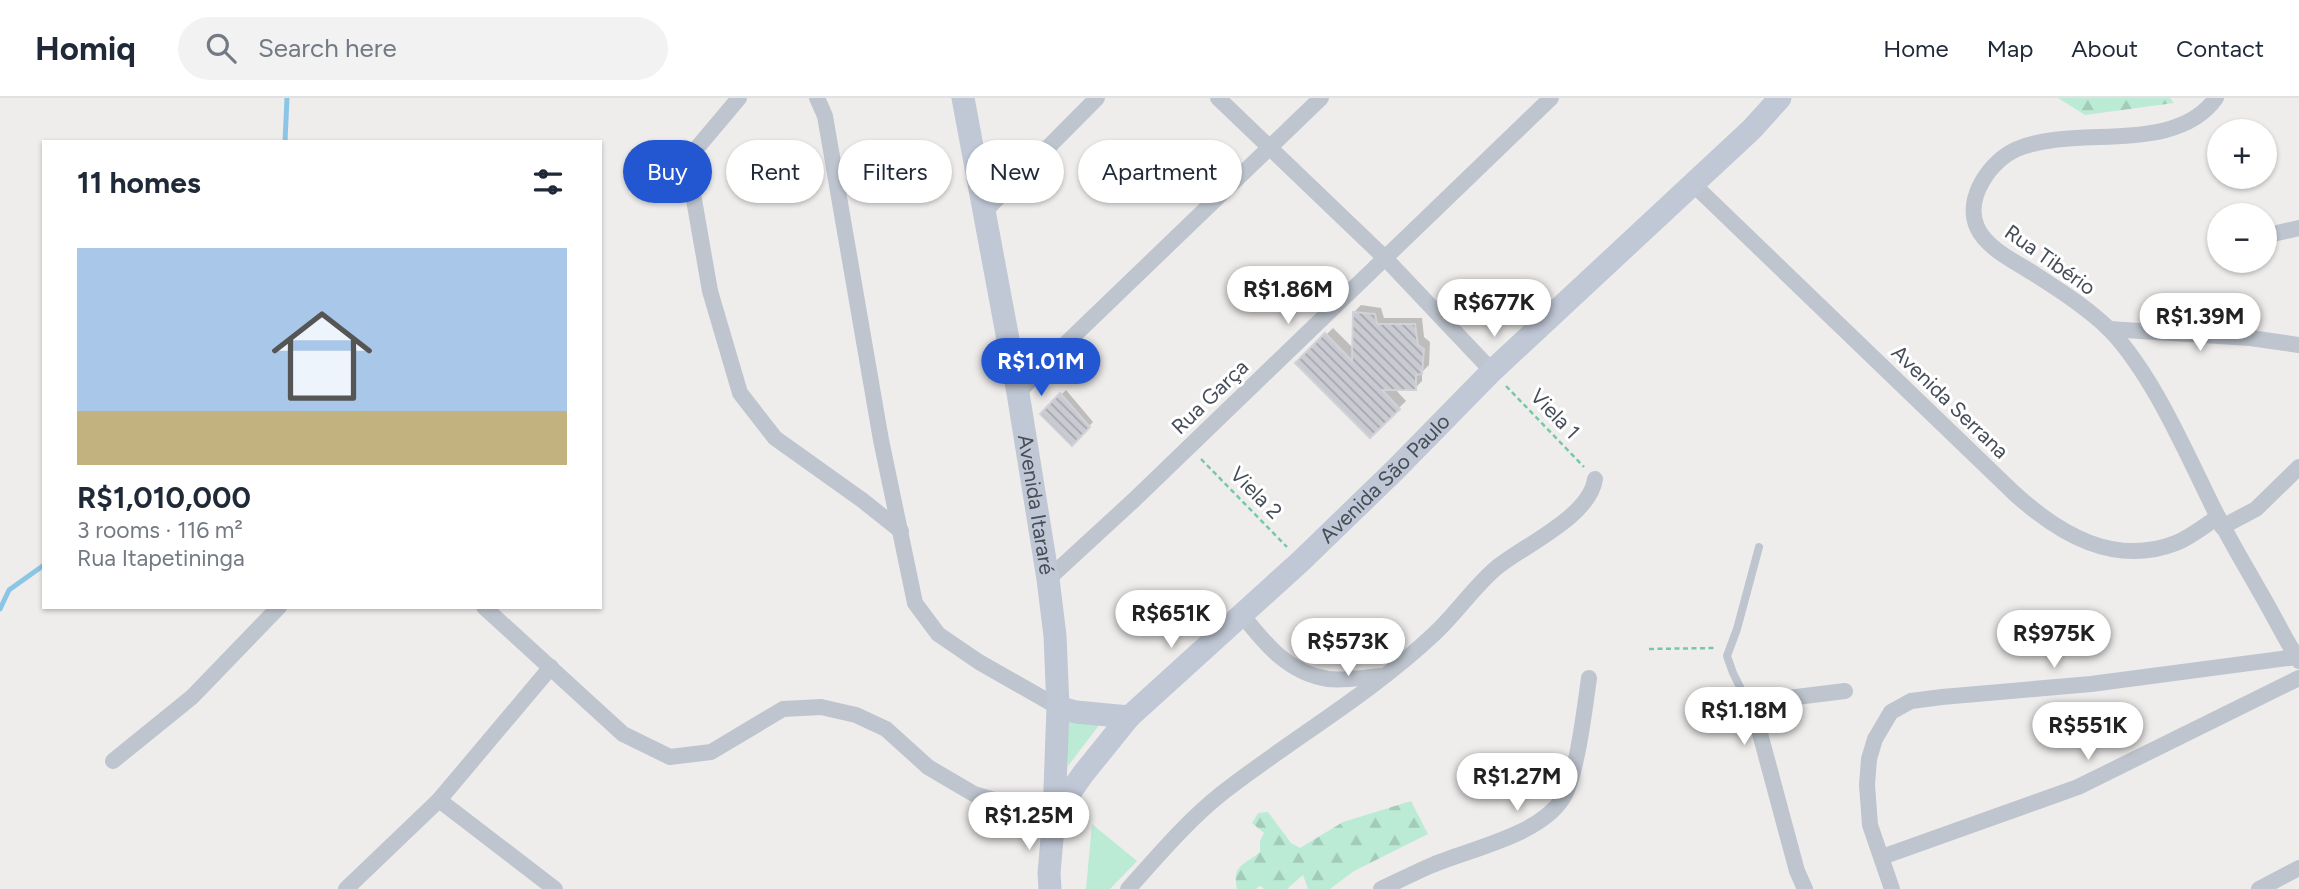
<!DOCTYPE html>
<html lang="en">
<head>
<meta charset="utf-8">
<style>
  :root { --surface:#fff; --page:#f2f2f3; --text:#1f2937; --muted:#747a83; --line:#e0e1e3; --accent:#2357d2 }
  body { margin:0; font-family:Figtree,sans-serif; background:var(--page); color:var(--text); height:100vh; display:flex; flex-direction:column; font-size:26px; white-space:nowrap }
  * { box-sizing:border-box; margin:0 }
  p { font-size:23px; color:var(--muted) }
  .icon { flex:none; width:38px; height:38px; fill:none; stroke:currentColor; stroke-width:2; stroke-linecap:round; stroke-linejoin:round }
  .map { position:relative; flex:1; overflow:hidden }
  .side { position:absolute; left:42px; top:42px; width:560px; height:469px; display:flex; flex-direction:column; background:var(--surface); border-radius:0px; box-shadow:0 2px 5px #0004 }
  .side>* { flex:none }
  .banner { position:absolute; left:623px; top:42px; width:665px; height:63px; display:flex; gap:14px }
  .buttons { position:absolute; left:2207px; top:21px; display:grid; gap:14px }
  .buttons a { display:grid; place-items:center; width:70px; height:70px; border-radius:50%; background:var(--surface); box-shadow:0 2px 5px #0004; font-size:35px }
  .price { position:absolute; translate:-50% -60px; padding:0 16px; border-radius:24px; background:#fff; color:#222; font-size:23px; line-height:46px; filter:drop-shadow(0 2px 4px #0008) }
  .price::after { content:''; position:absolute; left:50%; top:42px; width:21px; height:16px; margin-left:-10px; background:inherit; clip-path:polygon(0 0,100% 0,50% 100%) }
  .price.current { background:var(--accent); color:#fff }
  ul { padding:0; list-style:none }
  li { display:grid; align-content:center; gap:14px; height:371px; padding:0 35px }
  li span { display:grid; place-items:center; height:217px; border-radius:0px; color:#555 }
  li>.icon { margin-inline-start:auto }
  span .icon { width:126px; height:126px; fill:#fffc; stroke-width:1 }
  li b { font-size:30px }
  h2 { display:flex; justify-content:space-between; align-items:center; height:84px; padding:0 35px; font-size:30px }
  .pill { padding:0 24px; border-radius:32px; background:var(--surface); box-shadow:0 2px 5px #0004; font-size:24px; line-height:63px }
  .pill.current { background:var(--accent); color:#fff }
  header { display:flex; align-items:center; gap:42px; box-sizing:border-box; height:98px; padding:0 35px; background:var(--surface); border-bottom:2px solid var(--line) }
  header strong { font-size:33px }
  nav { display:flex; gap:38px; margin-inline-start:auto; font-size:24px }
  .search { width:490px; height:63px; background:var(--page); display:flex; align-items:center; gap:18px; box-sizing:border-box; padding:0 24px; border-radius:38px; color:var(--muted); font-size:26px }
  .map>svg:first-child { display:block }
  .forest { fill:url(#forest-firs) }
  .green { fill:#bcebd5 }
  .shadow { fill:#0003 }
  .lines { fill:none; stroke-linecap:round; stroke-linejoin:round }
  .stream { stroke:#8cc6e6; stroke-width:5 }
  .building { fill:url(#building-back-hatch); stroke:#d1d2d8; stroke-width:2 }
  .path { stroke:#77c7ab; stroke-width:2.5; stroke-dasharray:5 3.5; stroke-linecap:butt }
  .service { stroke:#bec5ce; stroke-width:8 }
  .minor { stroke:#bec5ce; stroke-width:16 }
  .secondary { stroke:#c0c7d5; stroke-width:23 }
  .labels { text-anchor:middle; stroke-width:6; stroke-linejoin:round; paint-order:stroke }
  .street-label { font-size:21px; fill:#464d59; stroke:#fff }
</style>
</head>
<body>
<header>
<strong>Homiq</strong>
<div class="search"><svg class="icon" aria-label="search" viewBox="0 0 24 24"><circle cx="10" cy="10" r="6"/><path d="M15 15l6 6"/></svg>Search here</div>
<nav><a>Home</a><a>Map</a><a>About</a><a>Contact</a></nav>
</header>
<div class="map">
<svg width="2299" height="791" viewBox="0 0 2299 791">
  <defs>
    <pattern id="forest-firs" width="22" height="20" patternUnits="userSpaceOnUse" patternTransform="scale(1.75)"><rect width="22" height="20" fill="#bcebd5"/><path d="M5 1l3.5 6h-7zM16 11l3.5 6h-7z" fill="#a3cbb9"/></pattern>
    <pattern id="building-back-hatch" width="6" height="6" patternUnits="userSpaceOnUse" patternTransform="scale(1.75)"><rect width="6" height="6" fill="#cacbd2"/><path d="M-1 5l2 2M0 0l6 6M5-1l2 2" fill="none" stroke="#a6a7ad"/></pattern>
  </defs>
  <rect width="100%" height="100%" fill="#efedec"/>
  <g class="forest">
    <path d="M2058,0H2170L2174,5L2085,17Z"/>
    <path d="M1411,703L1428,736L1354,773L1330,791H1308L1303,777L1287,791H1265L1260,788L1256,791H1237C1232,767 1243,768 1260,754V743L1264,735L1252,725L1258,715L1268,714L1291,745L1300,750L1343,724Z"/>
  </g>
  <g class="green">
    <path d="M1064,621L1103,622L1068,668Z"/>
    <path d="M1092,726L1137,763L1110,791H1086Z"/>
  </g>
  <g class="shadow">
    <path d="M1361,207L1381,210L1384,220H1422L1424,239L1430,244L1429,267L1422,274V283L1415,290H1394L1406,303L1370,338L1298,265L1333,230L1354,251V214Z"/>
    <path d="M1066,292L1093,324L1072,346L1042,316Z"/>
  </g>
  <g class="lines">
    <g class="stream">
      <path d="M285,44L287,0"/>
      <path d="M0,511L9,492L44,467"/>
    </g>
  </g>
  <g class="building">
    <path d="M1353,214L1375,216L1377,226H1415L1418,247L1424,251L1422,276L1416,277V292H1382L1400,311L1370,340L1295,265L1325,235L1352,263Z"/>
    <path d="M1060,295L1090,329L1072,348L1040,316Z"/>
  </g>
  <g class="lines">
    <g class="path">
      <path d="M1506,288L1584,369"/>
      <path d="M1201,361L1287,449"/>
      <path d="M1649,551L1716,550"/>
    </g>
    <path class="service" d="M1755,619L1733,575L1727,558L1737,531L1759,449"/>
    <g class="minor">
      <path d="M739,0L691,57L689,73L710,193L740,295L775,340L862,402L901,433"/>
      <path d="M817,0L825,18L881,342L915,505L938,536L979,564L1058,609"/>
      <path d="M1218,0L1385,160L1492,273"/>
      <path d="M2216,0C2175,58 2076,26 2017,51C1991,62 1964,100 1977,129C1986,150 2014,163 2033,175C2059,192 2088,210 2110,232C2152,276 2184,350 2211,405C2226,436 2243,464 2260,494C2273,516 2285,541 2299,563"/>
      <path d="M1692,85L2014,395C2059,436 2114,469 2176,445C2191,439 2204,428 2218,419"/>
      <path d="M984,114L1097,0"/>
      <path d="M2264,138L2299,130"/>
      <path d="M2109,231L2250,240L2299,247"/>
      <path d="M1018,295L1058,253L1321,0"/>
      <path d="M2222,429L2256,411L2299,369"/>
      <path d="M1048,481L1135,401L1551,0"/>
      <path d="M484,509L623,636L670,659L711,654L783,611L821,609L856,617L886,631L928,669L974,696L1014,708L1055,711"/>
      <path d="M1243,518C1266,547 1289,575 1328,581C1345,583 1365,579 1382,578"/>
      <path d="M113,663L192,599L279,509"/>
      <path d="M439,702L555,791"/>
      <path d="M1882,759L2078,689L2299,580"/>
      <path d="M346,791L439,702L551,569"/>
      <path d="M1128,791C1157,759 1186,724 1221,696C1290,642 1369,597 1433,537C1455,517 1472,491 1495,471C1522,448 1590,419 1595,381"/>
      <path d="M1381,791C1398,783 1414,775 1430,768C1469,751 1539,738 1563,700C1577,678 1585,608 1589,580"/>
      <path d="M1805,791L1797,773L1755,617L1767,606L1780,601L1845,593"/>
      <path d="M1892,791L1870,727L1867,687L1869,661L1875,641L1891,614L1911,603L1942,599L2091,586L2296,559"/>
      <path d="M2259,791L2299,770"/>
    </g>
    <g class="secondary">
      <path id="s1" d="M963,0L1018,295L1048,481L1055,538L1058,609L1054,718L1049,775L1050,791"/>
      <path d="M1058,609L1076,614L1129,619"/>
      <path id="s2" d="M1054,718L1083,676L1129,619L1301,463L1395,372L1492,273L1752,31L1780,0"/>
    </g>
  </g>
  <g class="labels">
    <g class="street-label">
      <text transform="translate(2050 162) rotate(35)" y="7">Rua Tibério</text>
      <text transform="translate(1210 299) rotate(-44)" y="7">Rua Garça</text>
      <text transform="translate(1950 304) rotate(44)" y="7">Avenida Serrana</text>
      <text transform="translate(1555 316) rotate(46)" y="7">Viela 1</text>
      <text dy="7" stroke="none"><textPath href="#s2" startOffset="474">Avenida São Paulo</textPath></text>
      <text transform="translate(1256 395) rotate(45)" y="7">Viela 2</text>
      <text dy="7" stroke="none"><textPath href="#s1" startOffset="413">Avenida Itararé</textPath></text>
    </g>
  </g>
</svg>
<div class="buttons">
<a>+</a>
<a>−</a>
</div>
<b class="price" style="left:1288px;top:228px">R$1.86M</b>
<b class="price" style="left:1494px;top:241px">R$677K</b>
<b class="price" style="left:2200px;top:255px">R$1.39M</b>
<b class="price current" style="left:1041px;top:300px">R$1.01M</b>
<b class="price" style="left:1171px;top:552px">R$651K</b>
<b class="price" style="left:2054px;top:572px">R$975K</b>
<b class="price" style="left:1348px;top:580px">R$573K</b>
<b class="price" style="left:1744px;top:649px">R$1.18M</b>
<b class="price" style="left:2088px;top:664px">R$551K</b>
<b class="price" style="left:1517px;top:715px">R$1.27M</b>
<b class="price" style="left:1029px;top:754px">R$1.25M</b>
<div class="banner">
<a class="pill current">Buy</a>
<a class="pill">Rent</a>
<a class="pill">Filters</a>
<a class="pill">New</a>
<a class="pill">Apartment</a>
</div>
<section class="side">
<h2>11 homes<svg class="icon" aria-label="filters" viewBox="0 0 24 24"><path d="M4 7h16M4 17h16"/><circle cx="9" cy="7" r="2"/><circle cx="15" cy="17" r="2"/></svg></h2>
<ul>
<li><span style="background:linear-gradient(#a9c7e8 75%,#c2b280 0)"><svg class="icon" aria-label="home" viewBox="0 0 24 24"><path d="M3 11l9-7 9 7M6 9v11h12V9"/></svg></span><div><b>R$1,010,000</b><p>3 rooms · 116 m²</p><p>Rua Itapetininga</p></div></li>
</ul>
</section>
</div>
</body>
</html>
